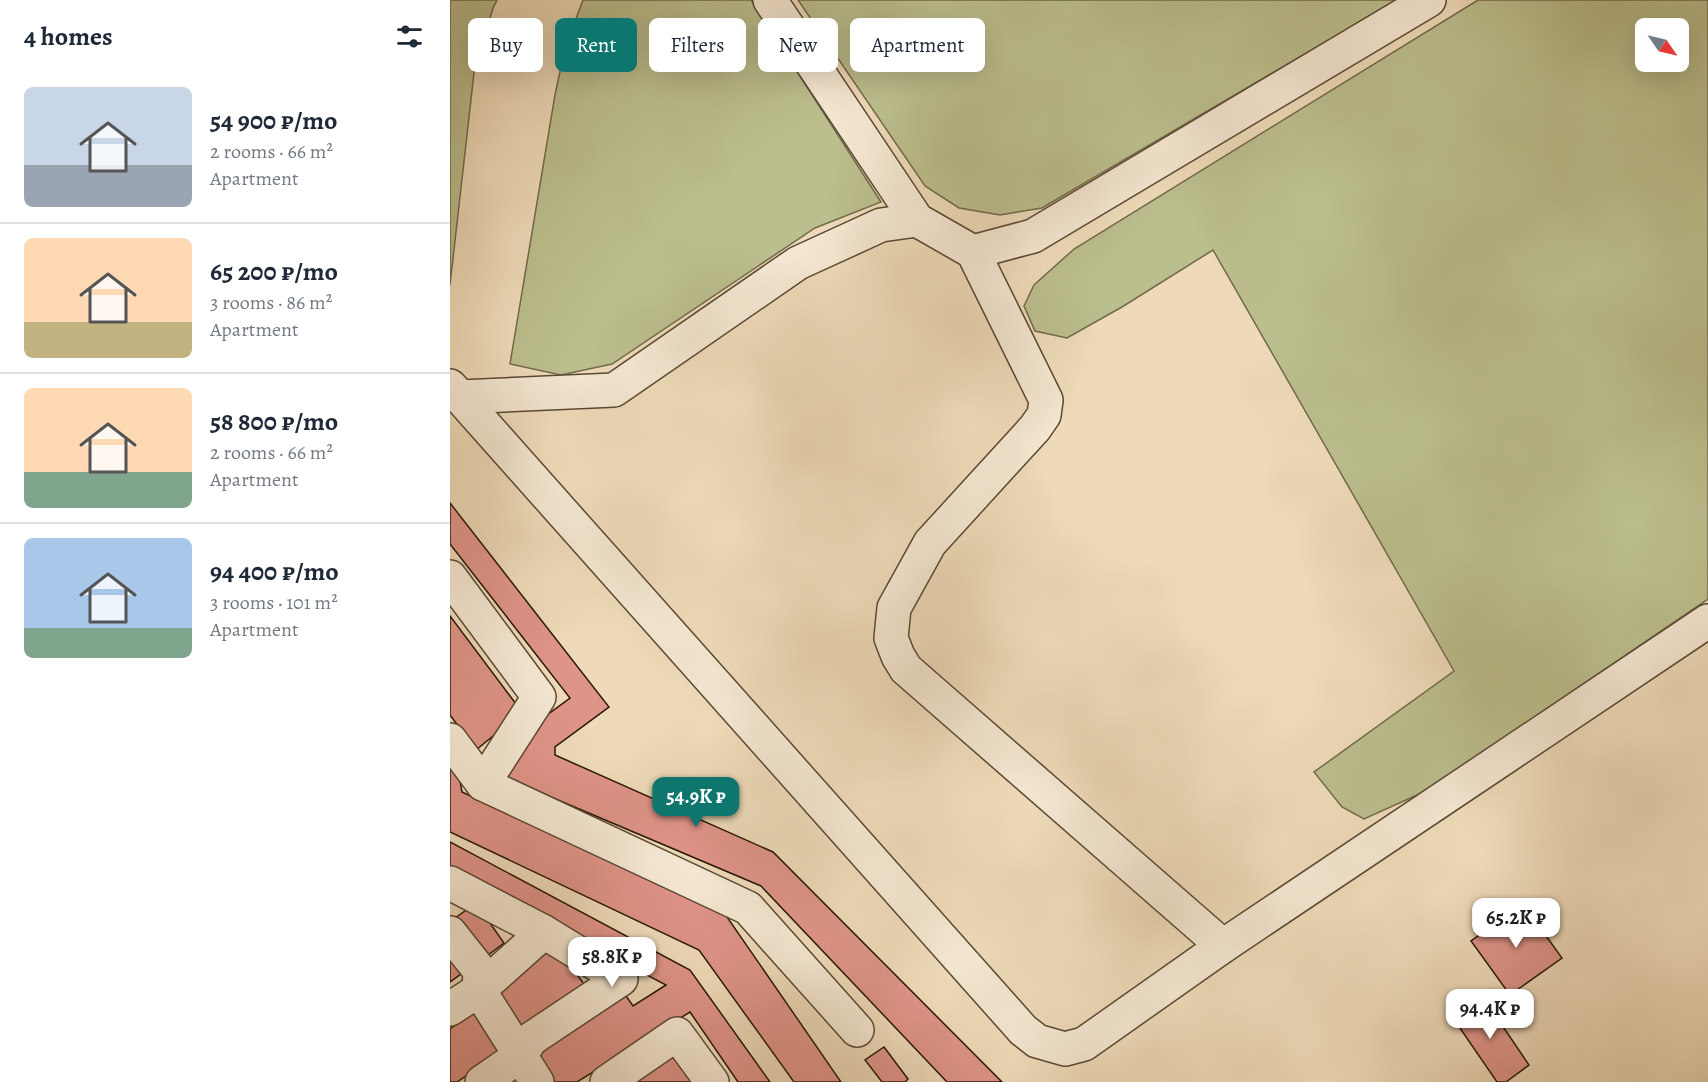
<!DOCTYPE html>
<html lang="en">
<head>
<meta charset="utf-8">
<style>
  :root { --surface:#fff; --page:#f2f2f3; --text:#1f2937; --muted:#747a83; --line:#e0e1e3; --accent:#0f766e }
  body { margin:0; font-family:Alegreya,serif; background:var(--page); color:var(--text); height:100vh; display:flex; flex-direction:column; font-size:22px; white-space:nowrap }
  * { box-sizing:border-box; margin:0 }
  p { font-size:20px; color:var(--muted) }
  .icon { flex:none; width:33px; height:33px; fill:none; stroke:currentColor; stroke-width:2; stroke-linecap:round; stroke-linejoin:round }
  .map { position:relative; flex:1; overflow:hidden }
  .sheet { display:flex; flex-direction:column; background:var(--surface); width:450px }
  .sheet>* { flex:none }
  .guide { position:absolute; left:18px; top:18px; width:570px; height:54px; display:flex; gap:12px }
  .needle { width:39px; rotate:124deg }
  .fabs { position:absolute; left:1185px; top:18px; display:grid; gap:12px }
  .fabs a { display:grid; place-items:center; width:54px; height:54px; border-radius:9px; background:var(--surface); box-shadow:0 6px 24px #0002; font-size:30px }
  .price { position:absolute; translate:-50% -51px; padding:0 14px; border-radius:12px; background:#fff; color:#222; font-size:20px; line-height:39px; filter:drop-shadow(0 2px 3px #0008) }
  .price::after { content:''; position:absolute; left:50%; top:36px; width:18px; height:14px; margin-left:-9px; background:inherit; clip-path:polygon(0 0,100% 0,50% 100%) }
  .price.current { background:var(--accent); color:#fff }
  ul { padding:0; list-style:none }
  li { display:flex; align-items:center; gap:18px; height:150px; padding:0 24px }
  li+li { border-top:2px solid var(--line) }
  li span { display:grid; place-items:center; flex:none; width:168px; height:120px; border-radius:9px; color:#555 }
  li>.icon { margin-inline-start:auto }
  span .icon { width:72px; height:72px; fill:#fffc; stroke-width:1 }
  li b { font-size:26px }
  h2 { display:flex; justify-content:space-between; align-items:center; height:72px; padding:0 24px; font-size:26px }
  .chip { padding:0 21px; border-radius:9px; background:var(--surface); box-shadow:0 6px 24px #0002; font-size:21px; line-height:54px }
  .chip.current { background:var(--accent); color:#fff }
  main { display:flex; flex:1; min-height:0 }
  .map>svg:first-child { display:block }
  .green { fill:#bbbe8d; stroke:#726a4b; stroke-width:1.5; fill-rule:evenodd }
  .building { fill:#df9488; stroke:#291709; stroke-width:1.5 }
  .lines { fill:none; stroke-linecap:round; stroke-linejoin:round }
  .minor-casing { stroke:#5a4835; stroke-width:36 }
  .minor { stroke:#f4e7d1; stroke-width:33 }
</style>
</head>
<body>
<main>
<section class="sheet">
<h2>4 homes<svg class="icon" aria-label="filters" viewBox="0 0 24 24"><path d="M4 7h16M4 17h16"/><circle cx="9" cy="7" r="2"/><circle cx="15" cy="17" r="2"/></svg></h2>
<ul>
<li><span style="background:linear-gradient(#c9d6e8 65%,#9aa5b1 0)"><svg class="icon" aria-label="home" viewBox="0 0 24 24"><path d="M3 11l9-7 9 7M6 9v11h12V9"/></svg></span><div><b>54 900 ₽/mo</b><p>2 rooms · 66 m²</p><p>Apartment</p></div></li>
<li><span style="background:linear-gradient(#ffd9b3 70%,#c2b280 0)"><svg class="icon" aria-label="home" viewBox="0 0 24 24"><path d="M3 11l9-7 9 7M6 9v11h12V9"/></svg></span><div><b>65 200 ₽/mo</b><p>3 rooms · 86 m²</p><p>Apartment</p></div></li>
<li><span style="background:linear-gradient(#ffd9b3 70%,#7fa58c 0)"><svg class="icon" aria-label="home" viewBox="0 0 24 24"><path d="M3 11l9-7 9 7M6 9v11h12V9"/></svg></span><div><b>58 800 ₽/mo</b><p>2 rooms · 66 m²</p><p>Apartment</p></div></li>
<li><span style="background:linear-gradient(#a9c7e8 75%,#7fa58c 0)"><svg class="icon" aria-label="home" viewBox="0 0 24 24"><path d="M3 11l9-7 9 7M6 9v11h12V9"/></svg></span><div><b>94 400 ₽/mo</b><p>3 rooms · 101 m²</p><p>Apartment</p></div></li>
</ul>
</section>
<div class="map">
<svg width="1258" height="1082" viewBox="0 0 1258 1082">
  <rect width="100%" height="100%" fill="#eedab8"/>
  <filter id="stains"><feTurbulence type="fractalNoise" baseFrequency=".00333" numOctaves="4"/><feColorMatrix values="0 0 0 0 .2 0 0 0 0 .09 0 0 0 0 .02 0 0 0 .5 -.17"/></filter>
  <radialGradient id="worn" r=".72"><stop offset=".6" stop-color="#630" stop-opacity="0"/><stop offset="1" stop-color="#630" stop-opacity=".3"/></radialGradient>
  <g class="green">
    <path d="M0,0H47L43,8L24,73L0,285Z"/>
    <path d="M133,0H301L431,202L365,228L162,364L111,375L60,364L105,95L115,48Z"/>
    <path d="M348,0H947L592,208L550,215L509,208L475,186Z"/>
    <path d="M1028,0H1258V599L976,791L914,819L892,807L864,772L1004,671L763,250L672,307L617,338L585,331L574,306L584,285L624,249ZM1196,28H1228V62H1196Z"/>
  </g>
  <g class="building">
    <path d="M0,503L159,707L105,747V755L323,852L552,1082H497L311,886L56,778L78,729L120,698L0,544Z"/>
    <path d="M0,616L72,712L26,750L0,715Z"/>
    <path d="M0,764L9,776L12,792L275,914L391,1082H344L249,950L0,832Z"/>
    <path d="M0,842L240,970L320,1082H288L240,1012L127,1082H95L86,1050L174,993L183,1006L216,985L0,871Z"/>
    <path d="M26,903L54,943L30,961L1,921Z"/>
    <path d="M1073,904L1112,958L1060,995L1021,941Z"/>
    <path d="M106,946L137,988L73,1031L43,988Z"/>
    <path d="M0,950L15,971L0,982Z"/>
    <path d="M1031,994L1079,1065L1056,1082H1047L1001,1015Z"/>
    <path d="M27,1010L54,1050L7,1082H0V1029Z"/>
    <path d="M434,1047L458,1079L455,1082H432L415,1060Z"/>
    <path d="M221,1049L245,1082H184Z"/>
  </g>
  <g class="lines">
    <g class="minor-casing">
      <g id="minor">
        <path d="M320,0L467,220L523,252L583,236L979,0"/>
        <path d="M523,252L596,400L594,415L585,428L480,543L444,608L441,638L448,656L456,669L773,946"/>
        <path d="M0,386L573,1030L587,1041L615,1049L634,1044L773,946L1258,621"/>
        <path d="M10,397L164,390L348,263L431,225L467,220"/>
        <path d="M0,577L89,697L33,784"/>
        <path d="M0,740L33,784L298,908L407,1030"/>
        <path d="M0,883L94,932L171,979L81,1039L70,1056L32,1082"/>
        <path d="M0,933L30,971L29,990L87,1082"/>
        <path d="M0,1009L29,990L94,932"/>
        <path d="M157,1082L227,1034L262,1082"/>
      </g>
    </g>
    <use href="#minor" class="minor"/>
  </g>
  <rect width="100%" height="100%" filter="url(#stains)"/>
  <rect width="100%" height="100%" fill="url(#worn)"/>
</svg>
<div class="fabs">
<a><svg class="needle" viewBox="-14 -14 28 28"><path d="M0-13l5 13h-10z" fill="#e53935"/><path d="M0 13l5-13h-10z" fill="#747a83"/></svg></a>
</div>
<b class="price current" style="left:246px;top:828px">54.9K ₽</b>
<b class="price" style="left:1066px;top:949px">65.2K ₽</b>
<b class="price" style="left:162px;top:988px">58.8K ₽</b>
<b class="price" style="left:1040px;top:1040px">94.4K ₽</b>
<div class="guide">
<a class="chip">Buy</a>
<a class="chip current">Rent</a>
<a class="chip">Filters</a>
<a class="chip">New</a>
<a class="chip">Apartment</a>
</div>
</div>
</main>
</body>
</html>
